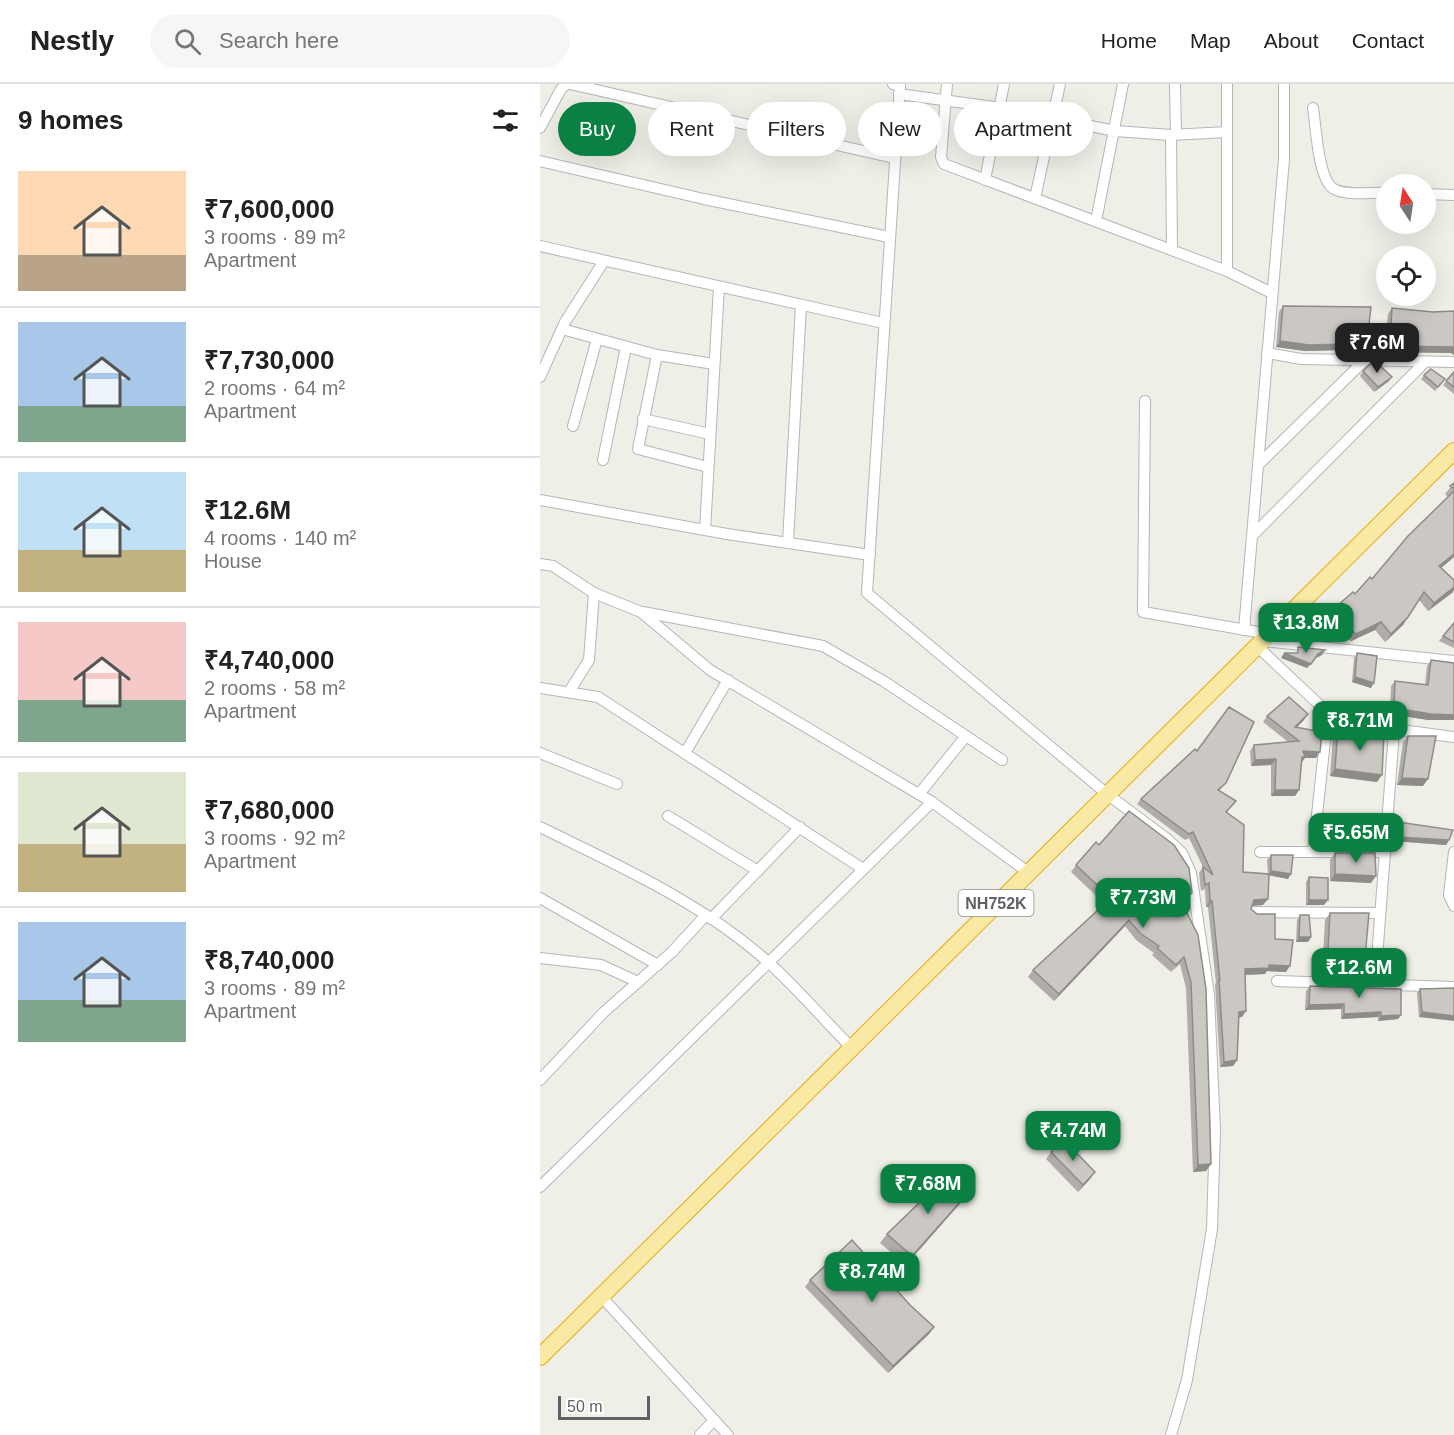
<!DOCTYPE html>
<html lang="en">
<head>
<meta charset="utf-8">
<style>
  :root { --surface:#fff; --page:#f6f6f6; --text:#222; --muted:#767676; --line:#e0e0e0; --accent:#0b8043 }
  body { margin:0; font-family:Helvetica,sans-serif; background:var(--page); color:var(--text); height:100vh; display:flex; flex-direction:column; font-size:22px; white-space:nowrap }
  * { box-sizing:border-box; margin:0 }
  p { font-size:20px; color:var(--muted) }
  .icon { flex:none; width:33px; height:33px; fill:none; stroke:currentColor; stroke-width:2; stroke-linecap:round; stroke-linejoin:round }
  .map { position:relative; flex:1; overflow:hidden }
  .drawer { display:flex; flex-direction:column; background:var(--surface); width:540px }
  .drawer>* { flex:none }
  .banner { position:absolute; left:18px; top:18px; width:570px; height:54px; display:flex; gap:12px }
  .needle { width:39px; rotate:348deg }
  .controls { position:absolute; left:836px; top:90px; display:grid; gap:12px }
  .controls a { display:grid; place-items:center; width:60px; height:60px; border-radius:50%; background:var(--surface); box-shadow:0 6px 24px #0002; font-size:30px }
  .scale { position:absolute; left:18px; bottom:15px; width:92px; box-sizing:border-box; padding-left:6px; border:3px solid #5e6166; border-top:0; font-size:16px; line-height:21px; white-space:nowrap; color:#5e6166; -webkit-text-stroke:4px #fff; paint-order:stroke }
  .price { position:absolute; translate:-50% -51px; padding:0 14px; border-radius:12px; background:var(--accent); color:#fff; font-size:20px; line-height:39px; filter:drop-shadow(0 2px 3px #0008) }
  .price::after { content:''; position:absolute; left:50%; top:36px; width:18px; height:14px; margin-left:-9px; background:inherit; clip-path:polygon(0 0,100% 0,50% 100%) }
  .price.active { background:#222; color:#fff }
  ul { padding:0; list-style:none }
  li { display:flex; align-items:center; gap:18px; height:150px; padding:0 18px }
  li+li { border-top:2px solid var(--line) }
  li span { display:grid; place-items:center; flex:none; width:168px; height:120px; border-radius:0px; color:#555 }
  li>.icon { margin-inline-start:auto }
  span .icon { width:72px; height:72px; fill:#fffc; stroke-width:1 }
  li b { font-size:26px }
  h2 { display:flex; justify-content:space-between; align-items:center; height:72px; padding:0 18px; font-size:26px }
  .tag { padding:0 21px; border-radius:27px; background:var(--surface); box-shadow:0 6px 24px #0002; font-size:21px; line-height:54px }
  .tag.active { background:var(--accent); color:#fff }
  header { display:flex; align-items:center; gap:36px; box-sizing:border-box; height:84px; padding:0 30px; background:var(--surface); border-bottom:2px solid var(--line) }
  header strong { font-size:28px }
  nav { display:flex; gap:33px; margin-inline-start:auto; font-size:21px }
  .search { width:420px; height:54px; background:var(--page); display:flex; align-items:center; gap:15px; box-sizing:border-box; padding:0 21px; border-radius:33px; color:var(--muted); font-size:22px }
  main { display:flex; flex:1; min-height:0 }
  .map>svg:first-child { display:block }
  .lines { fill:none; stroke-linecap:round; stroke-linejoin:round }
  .minor-casing { stroke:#b4b6ba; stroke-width:12 }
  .trunk-casing { stroke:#e8ac0e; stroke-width:18 }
  .minor { stroke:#fff; stroke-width:10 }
  .trunk { stroke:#f8eaa4; stroke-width:16 }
  .wall { fill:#afaca9 }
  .shaded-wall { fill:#8e8c89 }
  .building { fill:#cbc8c4; stroke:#8e8c89; stroke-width:1.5 }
  .labels { text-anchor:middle; stroke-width:4.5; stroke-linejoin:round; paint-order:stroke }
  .shield { fill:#fff; stroke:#8e9094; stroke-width:1.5 }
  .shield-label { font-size:16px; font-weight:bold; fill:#5e6166 }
</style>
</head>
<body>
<header>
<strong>Nestly</strong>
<div class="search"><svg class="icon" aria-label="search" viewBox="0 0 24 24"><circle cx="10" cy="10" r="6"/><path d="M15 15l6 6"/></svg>Search here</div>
<nav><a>Home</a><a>Map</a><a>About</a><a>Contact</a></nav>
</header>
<main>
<section class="drawer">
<h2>9 homes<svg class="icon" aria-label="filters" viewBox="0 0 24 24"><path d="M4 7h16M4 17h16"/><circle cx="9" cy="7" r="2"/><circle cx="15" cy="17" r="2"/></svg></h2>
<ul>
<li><span style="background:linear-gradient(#ffd9b3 70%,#b9a48a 0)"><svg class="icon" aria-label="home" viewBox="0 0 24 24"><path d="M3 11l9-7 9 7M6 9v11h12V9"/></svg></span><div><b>₹7,600,000</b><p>3 rooms · 89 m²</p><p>Apartment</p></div></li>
<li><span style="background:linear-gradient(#a9c7e8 70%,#7fa58c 0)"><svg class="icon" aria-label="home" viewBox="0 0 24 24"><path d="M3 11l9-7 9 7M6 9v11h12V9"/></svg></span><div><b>₹7,730,000</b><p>2 rooms · 64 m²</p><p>Apartment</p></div></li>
<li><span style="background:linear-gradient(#bfe0f5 65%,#c2b280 0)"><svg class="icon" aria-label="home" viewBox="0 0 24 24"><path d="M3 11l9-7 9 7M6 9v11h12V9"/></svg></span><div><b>₹12.6M</b><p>4 rooms · 140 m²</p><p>House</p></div></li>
<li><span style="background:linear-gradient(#f6c9c9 65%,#7fa58c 0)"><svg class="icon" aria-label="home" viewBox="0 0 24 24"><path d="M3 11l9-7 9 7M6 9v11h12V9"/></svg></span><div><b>₹4,740,000</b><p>2 rooms · 58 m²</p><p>Apartment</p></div></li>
<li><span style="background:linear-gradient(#dfe7d0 60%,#c2b280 0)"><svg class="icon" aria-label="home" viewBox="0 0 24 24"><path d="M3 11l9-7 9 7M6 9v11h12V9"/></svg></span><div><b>₹7,680,000</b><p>3 rooms · 92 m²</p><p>Apartment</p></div></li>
<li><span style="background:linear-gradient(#a9c7e8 65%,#7fa58c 0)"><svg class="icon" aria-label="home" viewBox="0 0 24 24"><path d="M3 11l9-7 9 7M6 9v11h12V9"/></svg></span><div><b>₹8,740,000</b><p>3 rooms · 89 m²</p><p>Apartment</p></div></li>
</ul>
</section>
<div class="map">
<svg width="914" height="1351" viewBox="0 0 914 1351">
  <rect width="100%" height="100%" fill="#efeee7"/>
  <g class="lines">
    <g class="minor-casing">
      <g id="minor">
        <path d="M30,0L354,74"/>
        <path d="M353,0L360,2L327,509L567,710L626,754L642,769L651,789L669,911L675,1047L672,1145L647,1296L631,1351"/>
        <path d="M407,0L401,73L404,80L687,187L732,209"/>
        <path d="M635,0L636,50"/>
        <path d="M687,0V187"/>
        <path d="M359,10L461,24L575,47L631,51L687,48"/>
        <path d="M773,24C776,42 778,96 794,105C807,112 831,108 846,109"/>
        <path d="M0,44L21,5L27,0"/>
        <path d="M631,51L632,166"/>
        <path d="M0,77L164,115L349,153"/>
        <path d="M445,96L464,0"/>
        <path d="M885,110L914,111"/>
        <path d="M495,114L520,0"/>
        <path d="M556,137L583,0"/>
        <path d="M0,162L343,239"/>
        <path d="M22,245L117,271L174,280"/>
        <path d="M727,269L761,275L914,278"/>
        <path d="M117,271L98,365L168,383"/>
        <path d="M0,293L25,238L64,177"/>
        <path d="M605,317L603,528L729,550"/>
        <path d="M103,335L170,350"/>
        <path d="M33,342L57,255"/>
        <path d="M63,376L86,263"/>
        <path d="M718,381L824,277"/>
        <path d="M0,416L187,450L330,471"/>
        <path d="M165,446L179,203"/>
        <path d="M712,452L885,278"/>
        <path d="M248,458L261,221"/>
        <path d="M0,480L13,482L54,509L101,528L170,586L392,718L488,788"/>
        <path d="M103,528L283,562L345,598L462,676"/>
        <path d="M704,546L744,75V0"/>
        <path d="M722,557L914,577"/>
        <path d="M717,562L788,629L802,638L914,653"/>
        <path d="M0,604L58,613L323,785"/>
        <path d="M29,608L49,576L54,509"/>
        <path d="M0,669L77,700"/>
        <path d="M145,669L188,596"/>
        <path d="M379,710L426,652"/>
        <path d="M128,732L218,787"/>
        <path d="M0,743C79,782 161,818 228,878C257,904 283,935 311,963"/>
        <path d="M720,768H843"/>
        <path d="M773,768L788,629"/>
        <path d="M914,768L909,811L914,822"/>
        <path d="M0,814L118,881"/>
        <path d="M714,828L839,829"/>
        <path d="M171,835L260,743"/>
        <path d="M0,874L61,881L98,898"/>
        <path d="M737,897L914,903"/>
        <path d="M835,901L854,647"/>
        <path d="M0,996L64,928L132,868L166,831"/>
        <path d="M0,1103L392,718"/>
        <path d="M60,1211L188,1351"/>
        <path d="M160,1351L174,1336"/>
      </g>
    </g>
    <g class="trunk-casing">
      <path id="trunk" d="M0,1273L914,367"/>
    </g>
    <use href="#minor" class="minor"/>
    <use href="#trunk" class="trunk"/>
  </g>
  <g class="wall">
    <path d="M743,222L829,240H847L848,230L852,224L893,228L914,227V271L911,269L850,268L853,263L813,262L812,264L804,266L765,267L736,263L739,228Z"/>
    <path d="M823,287L849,297L834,308L820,292Z"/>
    <path d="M914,288V310L903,301Z"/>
    <path d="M884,291L901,300L895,307L881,295Z"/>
    <path d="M914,399V473L901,484L913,508L888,527L879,516L863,541L845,558L835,546L811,557L783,537L789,529L815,510L832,495L908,413L905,410Z"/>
    <path d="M914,539V564L899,557Z"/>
    <path d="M817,569L831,604L812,598L814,574Z"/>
    <path d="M891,576L914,579V636H888L850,630L851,602L855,597L885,601L887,582Z"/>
    <path d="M727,632L764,636L757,643L776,674H765L761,679L759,706L755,712H731V681L711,682L710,667L714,661L748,658L723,638Z"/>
    <path d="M798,645L837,698L790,692L793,651Z"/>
    <path d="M868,652L883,702L857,701L863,658Z"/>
    <path d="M686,699L679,707L696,717L687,728L703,788L728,790L727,776L731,771L748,795L729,791L723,821L712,822L711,825L735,855L746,888L727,887L725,890L705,891L702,933H699L697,976L693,982L680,983L675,900L676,899L668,823H666L665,805L661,807L659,789L663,783L649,754L645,756L597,720L601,715Z"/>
    <path d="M787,732L810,760L782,759L784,737Z"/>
    <path d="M858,738L909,756L906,761L853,757L854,743Z"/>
    <path d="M559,761L647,816L642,820L671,1080L666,1087L653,1088L646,904L640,880L631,888L612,871L614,869L596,856L585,842L514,917L488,893L493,886L565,820L531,788L536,781Z"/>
    <path d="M795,769L831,799L790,797V776Z"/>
    <path d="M769,793L784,821H766V798Z"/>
    <path d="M790,829L824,885L819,892L782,891L785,836Z"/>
    <path d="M760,831L771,853L768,858H756L757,836Z"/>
    <path d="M770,902L861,931L858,935L838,937V933L801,935V925L765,926L766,907Z"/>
    <path d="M914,904L879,933L877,909L880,905Z"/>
    <path d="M511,1068L550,1095L538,1108L506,1075Z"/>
    <path d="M430,1107L423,1116L366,1181L340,1159L347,1150Z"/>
    <path d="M270,1196L370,1221L394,1243L389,1250L348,1289L265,1203Z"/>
  </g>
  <g class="shaded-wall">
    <path d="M814,256L861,258L914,263V271L911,269L850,268L853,263L813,262L812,264L804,266L765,267L736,263L740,257Z"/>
    <path d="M852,293L849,297L834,308L838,303Z"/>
    <path d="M914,470V473L894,490L899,482Z"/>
    <path d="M914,503V506L913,508L888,527L894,519Z"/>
    <path d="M868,533L863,541L845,558L851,550Z"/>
    <path d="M841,538L835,546L811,557L816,550Z"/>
    <path d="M785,566L782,571L774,575L778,570Z"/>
    <path d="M744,569L771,580L767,584L741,574Z"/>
    <path d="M815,593L834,599L831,604L812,598Z"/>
    <path d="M854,624L914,631V636H888L850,630Z"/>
    <path d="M768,630L764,636L751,649L755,643Z"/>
    <path d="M763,667L780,668L776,674H765L761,679H757Z"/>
    <path d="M736,675L731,681L711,682L715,676Z"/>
    <path d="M795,685L842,691L837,698L790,692Z"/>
    <path d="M862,694L888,695L883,702L857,701Z"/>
    <path d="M735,706H759L755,712H731Z"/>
    <path d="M857,753L909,756L906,761L853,757Z"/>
    <path d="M785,754L813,756L810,760L782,759Z"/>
    <path d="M731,787L751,790L748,795L728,791Z"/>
    <path d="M795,790L836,792L831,799L790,797Z"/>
    <path d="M652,809L647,816L636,824L641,817Z"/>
    <path d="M728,815L723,821L710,822L714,816Z"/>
    <path d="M769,816H788L784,821H766Z"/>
    <path d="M670,817H672L668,823H666Z"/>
    <path d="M589,836L585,842L514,917L519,910Z"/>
    <path d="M759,853H771L768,858H756Z"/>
    <path d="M729,881L750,882L746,888L727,887L725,890L701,891L705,885Z"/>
    <path d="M787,884L824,885L819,892L782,891Z"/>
    <path d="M804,920L801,925L765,926L769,921Z"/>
    <path d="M706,927L702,933L695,934L699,928Z"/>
    <path d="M841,928L838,933L801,935L804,930Z"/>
    <path d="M882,928L914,932V937L879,933Z"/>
    <path d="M861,931L858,935L838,937L841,932Z"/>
    <path d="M697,976L693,982L680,983L684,978Z"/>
    <path d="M671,1080L666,1087L653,1088L658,1081Z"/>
    <path d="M555,1088L550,1095L538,1108L543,1101Z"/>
    <path d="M430,1107L423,1116L366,1181L372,1172Z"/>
    <path d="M394,1243L389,1250L348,1289L353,1282Z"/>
  </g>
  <g class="building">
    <path d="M743,222L831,223L829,240H851L852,224L893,228L914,227V263L854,262L861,258L814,256L816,258L808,260L769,261L740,257Z"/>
    <path d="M831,279H837L852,293L838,303L823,287Z"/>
    <path d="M891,285L905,295L898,303L884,291Z"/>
    <path d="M914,288V303L906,297Z"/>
    <path d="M914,399V405L910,402Z"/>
    <path d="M914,407V470L899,482L914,496V503L894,519L884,508L868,533L851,550L841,538L816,550L789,529L813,508L815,510L830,493L832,495L868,452Z"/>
    <path d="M914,539V558L903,552Z"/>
    <path d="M758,563L785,566L778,570L771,580L744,569H758Z"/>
    <path d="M817,569L837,572L834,599L815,593Z"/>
    <path d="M891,576L914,579V631L891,630L854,624L855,597L888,601Z"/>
    <path d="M749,613L768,630L755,643L782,648L780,668L763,667L765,673H762L759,706H735L736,675L715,676L714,661L759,657L727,632Z"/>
    <path d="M689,623L714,638L686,699L678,706L696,717L686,728L704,741L703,788L729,790L728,815L714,816L711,825L717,830H735V855L753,856L750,882L729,881V884L705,885L706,927L699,928L697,976L684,978L679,895L680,897L672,817H670L669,799L665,801L663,783L673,791L653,748L649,750L601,715L655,665L657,667Z"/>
    <path d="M798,645L844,649L842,691L795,685Z"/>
    <path d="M868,652H896L888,695L862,694Z"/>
    <path d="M589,727L634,761L649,784L652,809L641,817L658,851L666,905L671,1080L658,1081L651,898L644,873L636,881L617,864L619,862L600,849L589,836L519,910L493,886L571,814L536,781L556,758L559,761Z"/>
    <path d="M787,732L812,734L813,756L785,754Z"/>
    <path d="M858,738L913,746L909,756L857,753Z"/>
    <path d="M795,769H835L836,792L795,790Z"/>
    <path d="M731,771H753L751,790L731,787Z"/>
    <path d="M769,793L788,794V816H769Z"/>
    <path d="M790,829H829L824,885L787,884Z"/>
    <path d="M760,831H769L771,853H759Z"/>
    <path d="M770,902L861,905V931L841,932V928L804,930V920L769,921Z"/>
    <path d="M914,904V932L882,928L880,905Z"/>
    <path d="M524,1056L555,1088L543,1101L511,1068Z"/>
    <path d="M408,1091L430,1107L372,1172L347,1150Z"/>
    <path d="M312,1156L370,1221L394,1243L353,1282L270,1196Z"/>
  </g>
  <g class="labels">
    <rect class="shield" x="418.5" y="806" width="75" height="26" rx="4.5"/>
    <g class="shield-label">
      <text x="456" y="825">NH752K</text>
    </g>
  </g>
</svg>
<div class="controls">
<a><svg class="needle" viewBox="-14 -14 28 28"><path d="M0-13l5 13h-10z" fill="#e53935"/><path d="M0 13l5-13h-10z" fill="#767676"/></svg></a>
<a><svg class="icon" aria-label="locate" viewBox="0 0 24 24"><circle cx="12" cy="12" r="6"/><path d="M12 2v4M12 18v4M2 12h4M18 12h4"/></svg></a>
</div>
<div class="scale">50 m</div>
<b class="price active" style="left:837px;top:290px">₹7.6M</b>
<b class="price" style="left:766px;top:570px">₹13.8M</b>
<b class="price" style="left:820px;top:668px">₹8.71M</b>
<b class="price" style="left:816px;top:780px">₹5.65M</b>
<b class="price" style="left:603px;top:845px">₹7.73M</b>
<b class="price" style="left:819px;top:915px">₹12.6M</b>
<b class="price" style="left:533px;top:1078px">₹4.74M</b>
<b class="price" style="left:388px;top:1131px">₹7.68M</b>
<b class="price" style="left:332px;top:1219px">₹8.74M</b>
<div class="banner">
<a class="tag active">Buy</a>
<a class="tag">Rent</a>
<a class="tag">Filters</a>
<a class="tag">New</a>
<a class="tag">Apartment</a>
</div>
</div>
</main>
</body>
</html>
